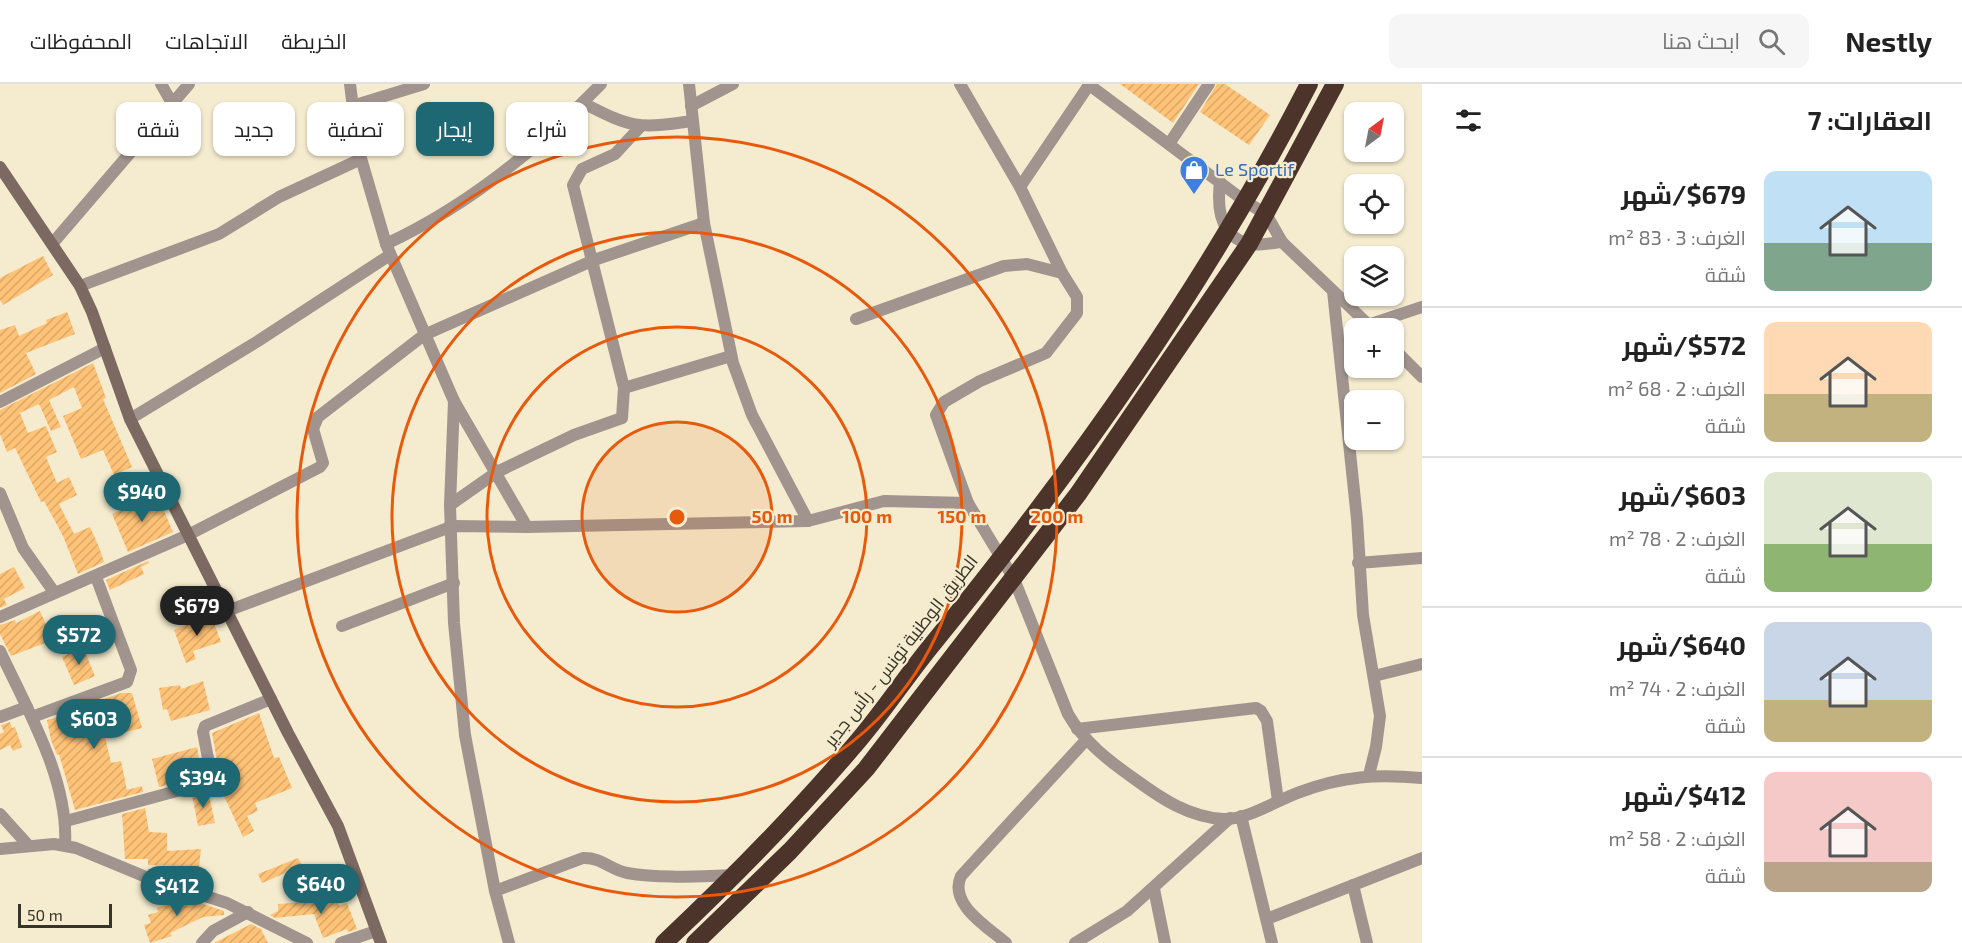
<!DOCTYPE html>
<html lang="ar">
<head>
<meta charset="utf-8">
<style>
  :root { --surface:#fff; --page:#f6f6f6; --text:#222; --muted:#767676; --line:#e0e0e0; --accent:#1e6873 }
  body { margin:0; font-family:"Exo 2",Cairo,sans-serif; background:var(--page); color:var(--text); direction:rtl; height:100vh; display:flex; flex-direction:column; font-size:22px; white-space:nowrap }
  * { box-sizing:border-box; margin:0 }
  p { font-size:20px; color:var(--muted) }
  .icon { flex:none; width:33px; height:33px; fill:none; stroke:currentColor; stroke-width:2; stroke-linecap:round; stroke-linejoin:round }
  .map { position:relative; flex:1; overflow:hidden; direction:ltr }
  .details { display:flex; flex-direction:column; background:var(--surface); width:540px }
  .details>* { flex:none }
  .banner { position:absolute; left:18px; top:18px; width:570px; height:54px; direction:rtl; display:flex; gap:12px }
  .needle { width:39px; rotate:32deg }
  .tools { position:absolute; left:1344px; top:18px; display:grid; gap:12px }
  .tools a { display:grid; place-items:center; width:60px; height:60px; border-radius:12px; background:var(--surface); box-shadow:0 2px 4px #0004; font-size:30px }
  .scale { position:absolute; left:18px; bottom:15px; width:94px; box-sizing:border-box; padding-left:6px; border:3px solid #363328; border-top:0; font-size:16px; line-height:21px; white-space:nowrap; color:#363328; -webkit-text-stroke:4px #f5eccf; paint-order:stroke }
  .price { position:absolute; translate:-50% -51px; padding:0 14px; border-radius:21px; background:var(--accent); color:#fff; font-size:20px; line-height:39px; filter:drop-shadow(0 2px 3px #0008) }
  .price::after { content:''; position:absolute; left:50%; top:36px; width:18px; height:14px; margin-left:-9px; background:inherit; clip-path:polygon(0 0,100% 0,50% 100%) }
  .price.current { background:#222; color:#fff }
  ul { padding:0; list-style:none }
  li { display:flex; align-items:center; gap:18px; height:150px; padding:0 30px }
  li+li { border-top:2px solid var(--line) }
  li span { display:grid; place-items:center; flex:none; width:168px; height:120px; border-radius:12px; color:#555 }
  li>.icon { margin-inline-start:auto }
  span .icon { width:72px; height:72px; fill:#fffc; stroke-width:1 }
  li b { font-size:26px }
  h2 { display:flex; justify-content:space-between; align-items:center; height:72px; padding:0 30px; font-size:26px }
  .pill { padding:0 21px; border-radius:12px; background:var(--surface); box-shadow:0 2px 4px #0004; font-size:21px; line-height:54px }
  .pill.current { background:var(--accent); color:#fff }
  header { display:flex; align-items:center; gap:36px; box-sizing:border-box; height:84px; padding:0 30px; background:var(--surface); border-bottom:2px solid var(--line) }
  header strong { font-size:28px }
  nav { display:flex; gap:33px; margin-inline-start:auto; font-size:21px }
  .search { width:420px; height:54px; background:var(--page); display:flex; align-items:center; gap:15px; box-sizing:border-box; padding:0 21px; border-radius:12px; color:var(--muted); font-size:22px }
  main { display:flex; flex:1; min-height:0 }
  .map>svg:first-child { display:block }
  .building { fill:url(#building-hatch) }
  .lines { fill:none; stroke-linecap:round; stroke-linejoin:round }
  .street { stroke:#a1948e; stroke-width:12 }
  .secondary { stroke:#7c6a62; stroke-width:12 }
  .highway { stroke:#4c342a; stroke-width:18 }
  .ring { fill:none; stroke:#e8590c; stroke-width:3 }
  .labels { text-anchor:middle; stroke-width:4.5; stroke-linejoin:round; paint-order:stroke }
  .shop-label { font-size:18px; fill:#366cbe; stroke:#f5eccf; text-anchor:start }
  .street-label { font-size:18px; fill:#363328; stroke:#f5eccf }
  .centre { fill:#e8590c; stroke:#f5eccf; stroke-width:3 }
  .ring-label { font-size:18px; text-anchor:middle; font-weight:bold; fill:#e8590c; stroke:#f5eccf; stroke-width:4.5; stroke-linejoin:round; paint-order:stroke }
</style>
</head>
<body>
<header>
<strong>Nestly</strong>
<div class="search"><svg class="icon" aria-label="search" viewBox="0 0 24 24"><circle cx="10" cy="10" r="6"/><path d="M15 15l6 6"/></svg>ابحث هنا</div>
<nav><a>الخريطة</a><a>الاتجاهات</a><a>المحفوظات</a></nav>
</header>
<main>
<section class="details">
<h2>العقارات: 7<svg class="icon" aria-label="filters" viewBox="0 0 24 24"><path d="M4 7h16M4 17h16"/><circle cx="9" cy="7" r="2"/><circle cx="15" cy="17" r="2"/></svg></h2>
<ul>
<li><span style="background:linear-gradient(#bfe0f5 60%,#7fa58c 0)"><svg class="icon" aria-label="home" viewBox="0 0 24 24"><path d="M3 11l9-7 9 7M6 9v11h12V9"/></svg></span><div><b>$679/شهر</b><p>الغرف: 3 · 83 m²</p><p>شقة</p></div></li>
<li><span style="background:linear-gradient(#ffd9b3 60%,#c2b280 0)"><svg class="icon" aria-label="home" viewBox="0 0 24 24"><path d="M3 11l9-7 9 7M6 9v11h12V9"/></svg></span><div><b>$572/شهر</b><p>الغرف: 2 · 68 m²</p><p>شقة</p></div></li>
<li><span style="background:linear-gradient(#dfe7d0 60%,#8fb573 0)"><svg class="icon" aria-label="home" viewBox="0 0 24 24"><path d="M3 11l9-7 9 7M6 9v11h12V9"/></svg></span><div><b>$603/شهر</b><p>الغرف: 2 · 78 m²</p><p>شقة</p></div></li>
<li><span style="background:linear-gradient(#c9d6e8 65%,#c2b280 0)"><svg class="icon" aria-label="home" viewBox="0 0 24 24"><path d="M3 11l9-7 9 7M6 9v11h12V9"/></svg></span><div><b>$640/شهر</b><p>الغرف: 2 · 74 m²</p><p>شقة</p></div></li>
<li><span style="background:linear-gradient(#f6c9c9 75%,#b9a48a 0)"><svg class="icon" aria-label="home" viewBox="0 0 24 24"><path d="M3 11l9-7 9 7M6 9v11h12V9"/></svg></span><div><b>$412/شهر</b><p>الغرف: 2 · 58 m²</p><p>شقة</p></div></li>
</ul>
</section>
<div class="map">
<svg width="1422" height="859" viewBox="0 0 1422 859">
  <defs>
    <pattern id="building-hatch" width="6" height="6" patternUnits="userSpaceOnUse" patternTransform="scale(1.5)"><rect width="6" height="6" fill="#ffc377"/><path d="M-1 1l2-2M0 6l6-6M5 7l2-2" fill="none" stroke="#dba867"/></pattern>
  </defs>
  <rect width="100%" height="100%" fill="#f5eccf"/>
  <g class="building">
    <path d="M1120,0H1199L1173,39Z"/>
    <path d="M1217,0H1225L1270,31L1249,61L1200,28Z"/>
    <path d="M43,172L53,191L3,221L0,216V194Z"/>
    <path d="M67,228L75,250L26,269L36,290L0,309V246L15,241L19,252L47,239L46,236Z"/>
    <path d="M93,279L106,314L103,315L132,383L114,391L103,366L81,375L63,332L82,324L74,303L49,316L61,343L51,347L39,320L20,329L28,349L46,342L57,368L46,373L57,399L69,393L77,411L59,420L74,450L90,443L99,463L104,478L78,490L63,452L44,417L41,418L15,364L7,368L0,350V326Z"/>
    <path d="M157,411L173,448L128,468L112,430Z"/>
    <path d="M148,477L149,479L141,483L144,490L110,506L106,496Z"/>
    <path d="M14,483L25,504L4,515L7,521L0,524V490Z"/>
    <path d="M40,527L53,556L11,572L0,550V541L15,536L16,539Z"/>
    <path d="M211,531L221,558L193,567L196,575L186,579L174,546Z"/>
    <path d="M83,563L95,592L74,601L62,573Z"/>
    <path d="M203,597L210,626L171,637L167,625L163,626L159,604L180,601L181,605Z"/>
    <path d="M121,609H132L142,644L105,653L111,679L121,677L127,706L142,702L143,708L75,726L59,670L57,671L51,656L47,636L97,623L96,618Z"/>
    <path d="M259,629L274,674L279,673L292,704L255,719L258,727L247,732L254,747L243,753L218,699L219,688L212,649Z"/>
    <path d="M10,638L12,644L15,643L22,663L13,667L10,661L0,666V650L4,648L1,641Z"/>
    <path d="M197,663L202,691L159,703L152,675Z"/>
    <path d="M208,707L215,739L198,742L192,711Z"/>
    <path d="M145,724L149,748L167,749V767L201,765L197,801L176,794L178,782L148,781V775H125L122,730Z"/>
    <path d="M298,774L302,782L262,799L258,790Z"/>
    <path d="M170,809L224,827V831L203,833L170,849L172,852L150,859L144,841L151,839L148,831L158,828L157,824L173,818Z"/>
    <path d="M337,815L339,822L347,819L357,845L348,848L347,845L323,854L314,830L275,834L270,831L278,827V820L317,817L319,822Z"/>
    <path d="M251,840L261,845L268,859H214Z"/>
  </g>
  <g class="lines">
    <g class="street">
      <path d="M161,0L172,19"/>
      <path d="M350,0L358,64L386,160L454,317L450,421L454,539L465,651L495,807L509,859"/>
      <path d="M689,0L704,139L733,279L752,331L808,437"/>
      <path d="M960,0L1020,103L1062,189"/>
      <path d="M1088,0L1246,118L1266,130L1282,158L1372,244"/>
      <path d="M583,19C632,44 637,45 692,37"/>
      <path d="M352,22L424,0"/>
      <path d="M691,22L733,0"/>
      <path d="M1169,60L1209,0"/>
      <path d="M1220,98C1217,123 1219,152 1249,160C1258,162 1272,159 1282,158"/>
      <path d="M1020,103L1089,1"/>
      <path d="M52,160L189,0"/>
      <path d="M386,160C468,122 538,65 601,0"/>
      <path d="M80,202L219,150L279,113L361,75"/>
      <path d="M1333,207L1357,435L1363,531L1380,632L1376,663L1369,691"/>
      <path d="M856,235L1004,182L1027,180L1062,189L1077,213V229L1046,269L980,297L944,318L936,331L968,419L1014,495L1068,630C1084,658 1109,677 1136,696C1162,715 1189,733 1223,735C1248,736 1277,716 1300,708C1343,692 1377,690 1422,694"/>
      <path d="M1368,241L1422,223"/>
      <path d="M1394,265L1422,293"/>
      <path d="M624,304L731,272"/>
      <path d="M454,317L527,443"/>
      <path d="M0,318L105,264"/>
      <path d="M130,335L258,257L390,171"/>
      <path d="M0,409L23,464L54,508"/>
      <path d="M450,421L497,388L574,351L622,334L624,304L573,101L582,85L615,70L640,43"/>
      <path d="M1358,479L1422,474"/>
      <path d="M227,527L453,442L527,443L808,437L884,417L968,419"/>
      <path d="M0,533L188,451L320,383L323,379L313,345L318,333L424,251L594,176L704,139"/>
      <path d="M342,542L454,499"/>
      <path d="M0,567C27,625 69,696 65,761"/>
      <path d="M1374,592L1422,580"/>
      <path d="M0,633L27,623"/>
      <path d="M32,633L127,598L131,586L96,493"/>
      <path d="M1077,645L1256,624L1261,627L1267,637L1278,717"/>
      <path d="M0,730L28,761"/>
      <path d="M1241,732L1272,859"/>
      <path d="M66,737L210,698L211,690L203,648L205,642L271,615"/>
      <path d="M0,765L54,760L76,764L146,793L227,819L307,859"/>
      <path d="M1353,801L1367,859"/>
      <path d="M1154,805L1165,859"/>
      <path d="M495,807L583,774C601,773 611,786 627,789C662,795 700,792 736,791"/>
      <path d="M1267,835L1422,774"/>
      <path d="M202,859L213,847L248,828"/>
      <path d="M341,859L376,847"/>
      <path d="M1006,859C988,843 948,820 961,792L1086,656"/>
      <path d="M1075,859L1127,827L1230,734"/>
    </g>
    <path class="secondary" d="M0,83L80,202L92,228L130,335L288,649L338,742L381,859"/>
    <g class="highway">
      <path d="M664,859C730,797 793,733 852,664C882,630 906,592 935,557C1076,383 1207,200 1309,0"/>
      <path d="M695,859L790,767L866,685L1078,410L1249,160L1335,0"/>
    </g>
  </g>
  <circle cx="677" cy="433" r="95" fill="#e8590c" fill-opacity=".12"/>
  <g class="ring">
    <circle cx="677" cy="433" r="95"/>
    <circle cx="677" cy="433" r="190"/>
    <circle cx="677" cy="433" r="285"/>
    <circle cx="677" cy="433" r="380"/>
  </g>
  <defs>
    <g id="shop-pin" transform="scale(1.5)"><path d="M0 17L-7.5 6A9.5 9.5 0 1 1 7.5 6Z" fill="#3f7fe0" stroke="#f5eccf"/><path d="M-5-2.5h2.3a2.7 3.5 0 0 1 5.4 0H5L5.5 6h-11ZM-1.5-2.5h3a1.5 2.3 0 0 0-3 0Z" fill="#fff"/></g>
  </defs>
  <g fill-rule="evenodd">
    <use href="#shop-pin" x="1194" y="86"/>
  </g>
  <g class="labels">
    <g class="shop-label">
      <text x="1215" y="92">Le Sportif</text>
    </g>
    <g class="street-label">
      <text transform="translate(901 567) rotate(-52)" y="6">الطريق الوطنية تونس - رأس جدير</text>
    </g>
  </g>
  <circle cx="677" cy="433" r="9" class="centre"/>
  <g class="ring-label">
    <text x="772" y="439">50 m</text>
    <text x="867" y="439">100 m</text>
    <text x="962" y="439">150 m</text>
    <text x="1057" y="439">200 m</text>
  </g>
</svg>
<div class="tools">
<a><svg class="needle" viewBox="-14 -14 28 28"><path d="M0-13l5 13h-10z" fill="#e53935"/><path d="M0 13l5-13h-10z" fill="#767676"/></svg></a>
<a><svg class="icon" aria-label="locate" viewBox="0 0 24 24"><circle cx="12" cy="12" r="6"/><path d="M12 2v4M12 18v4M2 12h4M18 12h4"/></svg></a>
<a><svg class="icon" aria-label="layers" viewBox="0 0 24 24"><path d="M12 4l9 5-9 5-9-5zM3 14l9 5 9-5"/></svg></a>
<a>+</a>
<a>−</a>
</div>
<div class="scale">50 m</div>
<b class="price" style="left:142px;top:439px">$940</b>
<b class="price current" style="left:197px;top:553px">$679</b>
<b class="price" style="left:79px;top:582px">$572</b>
<b class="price" style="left:94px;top:666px">$603</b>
<b class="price" style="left:203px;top:725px">$394</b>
<b class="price" style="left:321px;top:831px">$640</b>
<b class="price" style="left:177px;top:833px">$412</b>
<div class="banner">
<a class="pill">شراء</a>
<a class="pill current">إيجار</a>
<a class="pill">تصفية</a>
<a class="pill">جديد</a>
<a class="pill">شقة</a>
</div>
</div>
</main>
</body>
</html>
